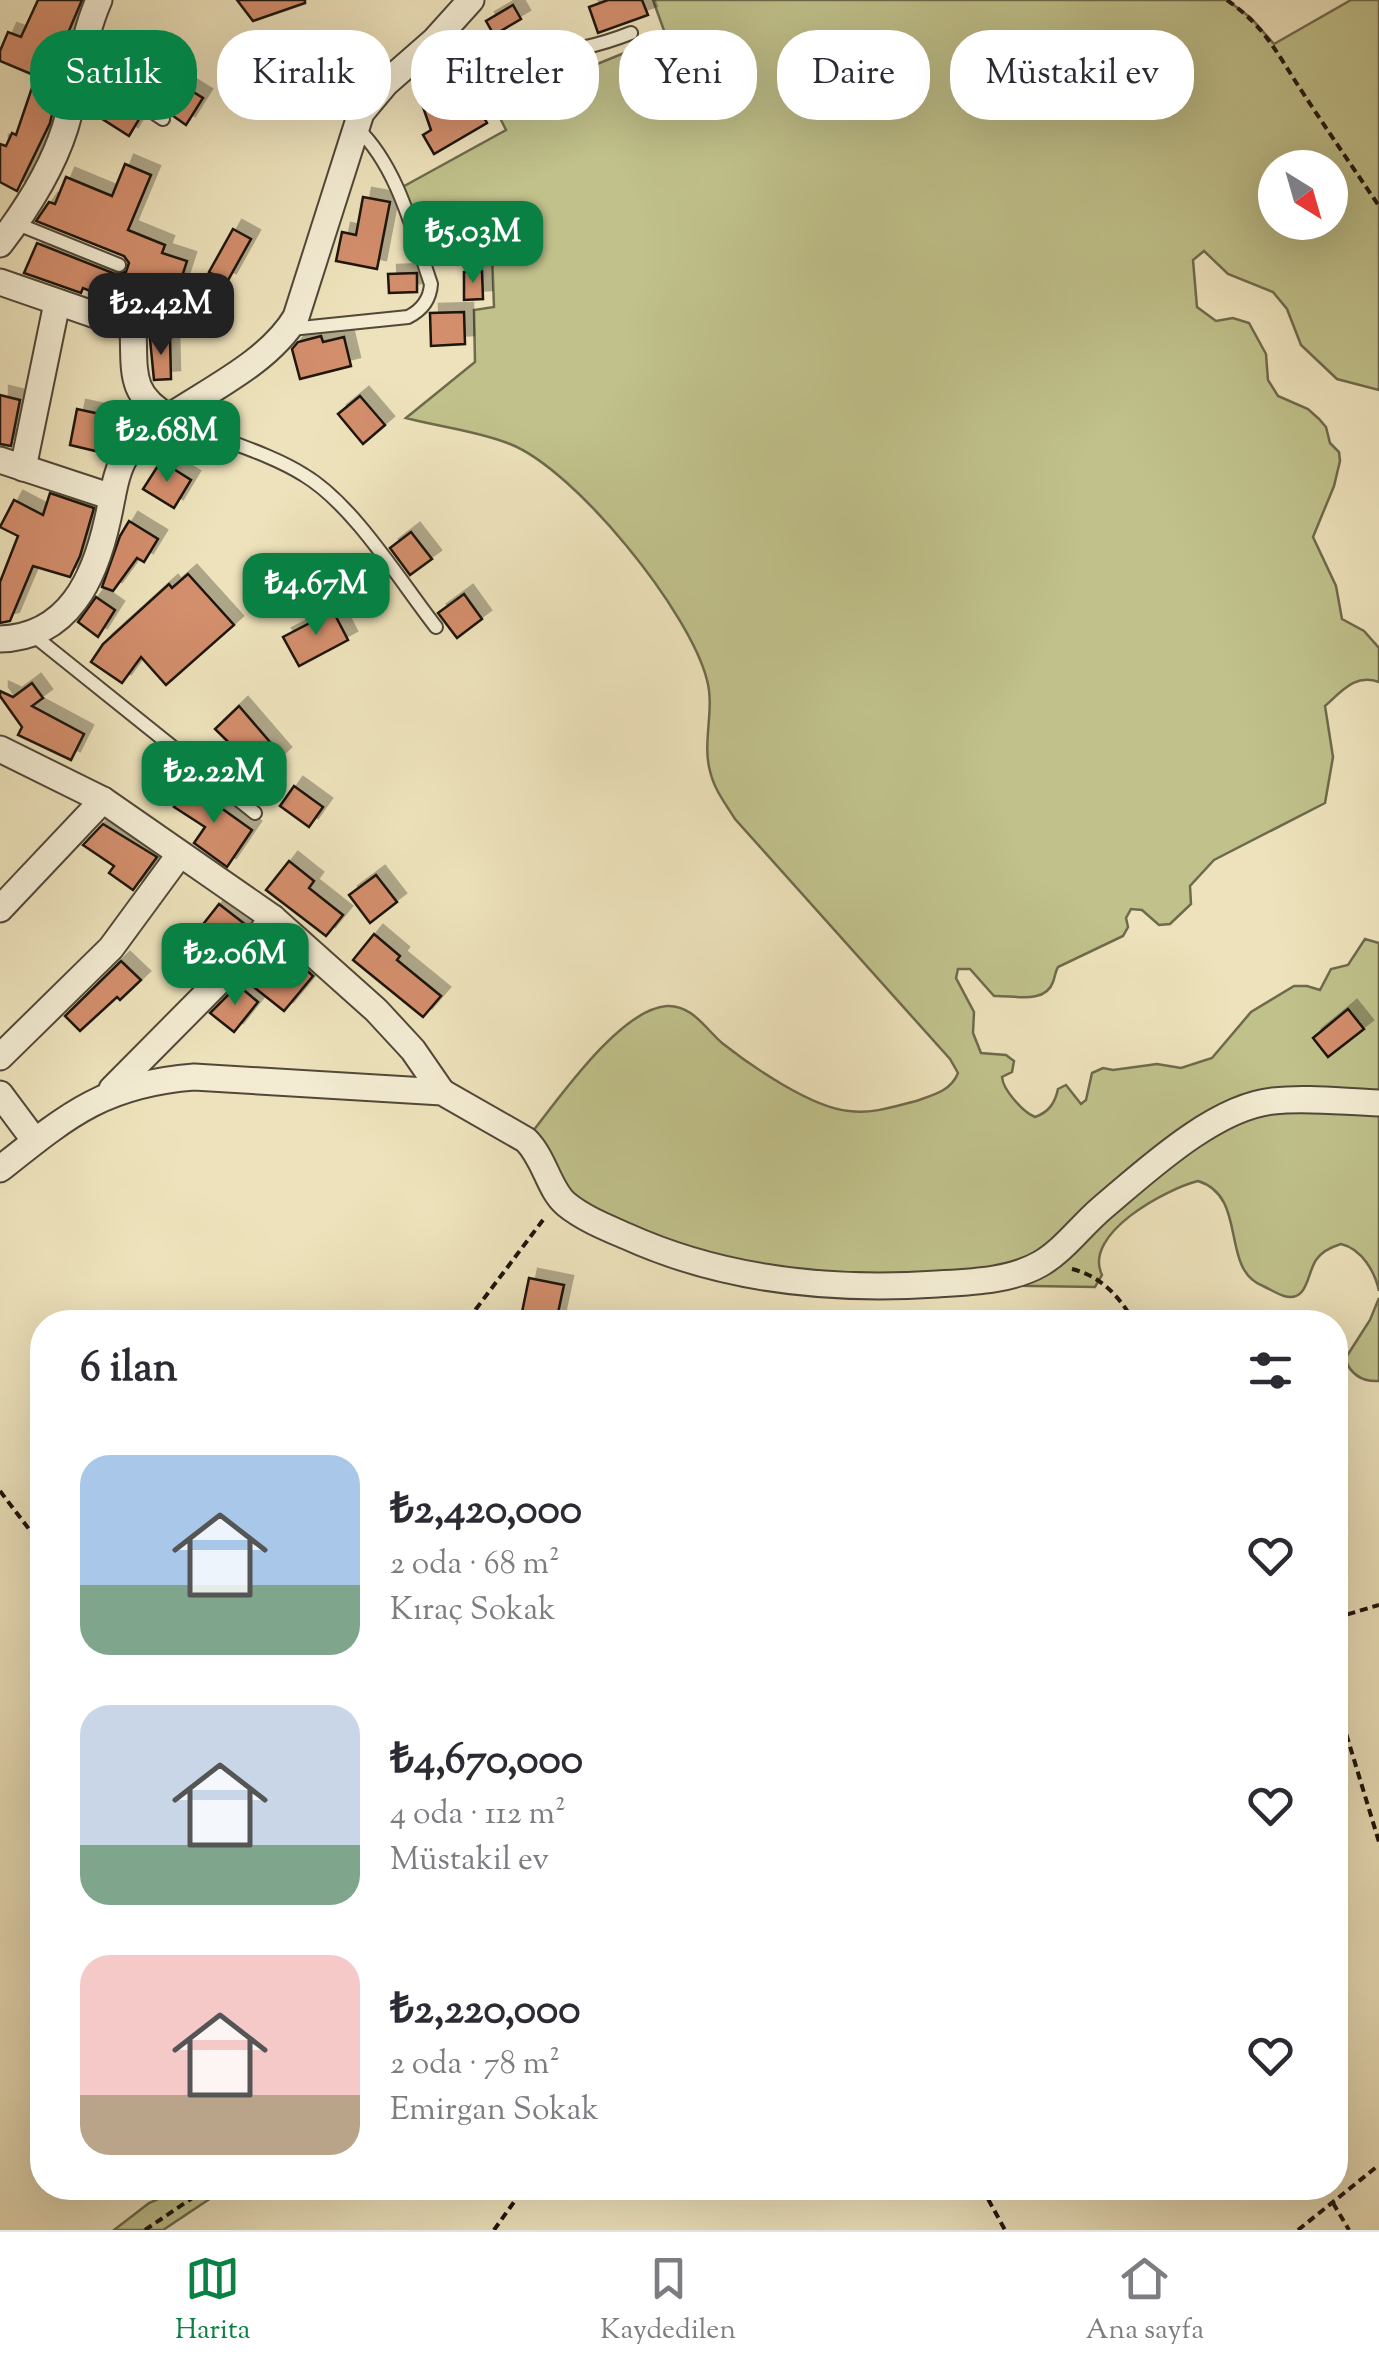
<!DOCTYPE html>
<html lang="tr">
<head>
<meta charset="utf-8">
<style>
  :root { --surface:#fff; --page:#f7f7f7; --text:#2b2b33; --muted:#7c7c81; --line:#e1e1e2; --accent:#0b8043 }
  body { margin:0; font-family:"Sorts Mill Goudy",serif; background:var(--page); color:var(--text); height:100vh; display:flex; flex-direction:column; font-size:38px; white-space:nowrap }
  * { box-sizing:border-box; margin:0 }
  p { font-size:32px; color:var(--muted) }
  .icon { flex:none; width:55px; height:55px; fill:none; stroke:currentColor; stroke-width:2; stroke-linecap:round; stroke-linejoin:round }
  .map { position:relative; flex:1; overflow:hidden }
  .side { position:absolute; left:30px; top:1310px; width:1318px; height:890px; display:flex; flex-direction:column; background:var(--surface); border-radius:40px; box-shadow:0 10px 40px #0002 }
  .side>* { flex:none }
  .guide { position:absolute; left:30px; top:30px; width:1320px; height:90px; display:flex; gap:20px }
  .needle { width:65px; rotate:143deg }
  .buttons { position:absolute; left:1258px; top:150px; display:grid; gap:20px }
  .buttons a { display:grid; place-items:center; width:90px; height:90px; border-radius:50%; background:var(--surface); box-shadow:0 10px 40px #0002; font-size:50px }
  .price { position:absolute; translate:-50% -85px; padding:0 22px; border-radius:20px; background:var(--accent); color:#fff; font-size:32px; line-height:65px; filter:drop-shadow(0 2px 5px #0008) }
  .price::after { content:''; position:absolute; left:50%; top:60px; width:30px; height:22px; margin-left:-15px; background:inherit; clip-path:polygon(0 0,100% 0,50% 100%) }
  .price.current { background:#222; color:#fff }
  ul { padding:0; list-style:none }
  li { display:flex; align-items:center; gap:30px; height:250px; padding:0 50px }
  li span { display:grid; place-items:center; flex:none; width:280px; height:200px; border-radius:30px; color:#555 }
  li>.icon { margin-inline-start:auto }
  span .icon { width:120px; height:120px; fill:#fffc; stroke-width:1 }
  li b { font-size:42px }
  h2 { display:flex; justify-content:space-between; align-items:center; height:120px; padding:0 50px; font-size:42px }
  .pill { padding:0 35px; border-radius:40px; background:var(--surface); box-shadow:0 10px 40px #0002; font-size:35px; line-height:90px }
  .pill.current { background:var(--accent); color:#fff }
  .dock { display:flex; justify-content:space-around; align-items:center; height:140px; border-top:2px solid var(--line); background:var(--surface); font-size:28px; color:var(--muted) }
  .dock a { display:grid; justify-items:center; gap:5px }
  .dock .current { color:var(--accent) }
  .map>svg:first-child { display:block }
  .green { fill:#c0c18b; stroke:#6e6a4c; stroke-width:2.5; fill-rule:evenodd }
  .building { fill:#d38e6c; stroke:#1d140c; stroke-width:2.5; filter:url(#shadow) }
  .lines { fill:none; stroke-linecap:round; stroke-linejoin:round }
  .service-casing { stroke:#514838; stroke-width:16 }
  .minor-casing { stroke:#514838; stroke-width:29 }
  .path { stroke:#1d140c; stroke-width:4; stroke-dasharray:8 5; stroke-linecap:butt }
  .service { stroke:#f3ecd3; stroke-width:12 }
  .minor { stroke:#f3ecd3; stroke-width:25 }
</style>
</head>
<body>
<div class="map">
<svg width="1379" height="2230" viewBox="0 0 1379 2230">
  <defs>
    <filter id="shadow"><feDropShadow dx="9" dy="-9" stdDeviation="0" flood-color="#0004"/></filter>
  </defs>
  <rect width="100%" height="100%" fill="#ede2bb"/>
  <filter id="stains"><feTurbulence type="fractalNoise" baseFrequency=".002" numOctaves="4"/><feColorMatrix values="0 0 0 0 .2 0 0 0 0 .09 0 0 0 0 .02 0 0 0 .5 -.17"/></filter>
  <radialGradient id="worn" r=".72"><stop offset=".6" stop-color="#630" stop-opacity="0"/><stop offset="1" stop-color="#630" stop-opacity=".3"/></radialGradient>
  <g class="green">
    <path d="M653,0H1227L1251,18L1274,44L1351,0H1379V390L1337,379L1301,345L1287,309L1273,292L1228,274L1204,251L1193,260L1197,307L1216,321L1233,318L1249,323L1266,354L1268,380L1278,396L1308,409L1319,419L1326,427L1330,443L1339,452L1340,461L1334,486L1313,537L1336,586L1342,619L1364,631L1379,648V682C1356,673 1342,691 1325,706L1333,757L1325,803L1214,860L1190,886L1191,904L1170,924L1159,925L1142,910L1131,909L1126,918L1128,927L1123,936L1058,967C1055,972 1055,977 1053,982C1045,1005 1012,995 994,996L970,969H958L956,978L974,1012L973,1033L981,1053L1006,1055L1014,1061L1012,1072L1002,1077C1003,1090 1023,1112 1035,1117C1049,1112 1055,1103 1058,1089L1066,1085L1081,1104L1086,1100L1092,1073L1103,1068L1113,1070L1157,1064L1181,1068L1212,1058L1251,1012L1294,986H1307L1320,990L1331,969L1348,965L1365,939L1379,943V1291C1375,1272 1362,1249 1341,1244C1331,1247 1322,1251 1316,1260C1307,1273 1308,1303 1284,1296C1277,1294 1270,1289 1263,1286C1219,1269 1249,1197 1198,1181C1166,1189 1082,1234 1102,1275L1095,1287L795,1282L593,1221L526,1140C555,1104 619,1009 667,1006C692,1005 705,1028 722,1043C751,1066 812,1108 849,1111C872,1114 893,1107 916,1101C933,1095 951,1091 958,1073L950,1059L735,819C725,803 714,789 710,771C702,742 715,709 707,680C690,612 576,470 510,444C478,431 440,427 406,418L475,362L474,310L494,307L492,251L420,252L397,190L506,130L494,106L666,36ZM1275,168H1330V222H1275Z"/>
    <path d="M1379,1298V1381C1362,1382 1351,1375 1345,1359L1370,1320Z"/>
    <path d="M183,2188H226L163,2230H114L149,2203Z"/>
  </g>
  <g class="building">
    <path d="M38,0H82L57,59L64,61L50,123L17,191L0,182V144L6,146L12,133L16,135L36,76L0,61V51L8,32L21,37Z"/>
    <path d="M237,0H305V3L253,21Z"/>
    <path d="M608,0H642L648,15L598,33L589,7Z"/>
    <path d="M513,5L521,19L494,35L486,21Z"/>
    <path d="M109,46L169,84L172,79L203,98L186,125L98,63Z"/>
    <path d="M486,60L495,85L470,93L487,123L434,154L423,135L431,130L415,84L421,82L419,77L444,68L446,73Z"/>
    <path d="M106,93L141,116L129,136L93,113Z"/>
    <path d="M125,164L151,175L128,230L165,245L162,253L187,261L172,308L156,303L158,295L126,282L118,302L83,288L81,293L24,273L37,243L115,274L126,272L129,263L124,256L36,221L49,202L55,204L66,177L112,196Z"/>
    <path d="M363,197L390,202L377,269L336,261L342,232L356,235Z"/>
    <path d="M233,229L251,239L227,282L209,272Z"/>
    <path d="M482,271L483,299L464,300V272Z"/>
    <path d="M417,273V292L389,293L388,274Z"/>
    <path d="M464,312L465,344L431,346L430,313Z"/>
    <path d="M321,336L323,342L344,337L351,366L300,379L292,349L298,342Z"/>
    <path d="M170,338L171,379L154,380L150,339Z"/>
    <path d="M0,395L20,400L11,446L0,444Z"/>
    <path d="M360,396L385,425L363,444L338,414Z"/>
    <path d="M77,409L109,416L105,435L114,437L108,454L70,445Z"/>
    <path d="M161,461L191,480L174,508L143,489Z"/>
    <path d="M50,493L94,508L80,556L70,577L33,566L10,621L0,623V582L18,536L0,527L14,500L43,515Z"/>
    <path d="M129,521L158,539L144,562L137,558L113,591L102,587L120,536Z"/>
    <path d="M411,532L432,559L410,575L390,548Z"/>
    <path d="M188,574L234,625L166,685L141,657L122,683L91,662L103,644L169,584L172,588Z"/>
    <path d="M464,594L482,619L457,638L438,613Z"/>
    <path d="M96,597L115,610L98,637L78,622Z"/>
    <path d="M333,611L348,640L299,666L283,637Z"/>
    <path d="M32,683L43,698L32,706L84,734L71,760L18,735L22,727L0,696V691L13,697Z"/>
    <path d="M239,706L282,756L262,775L215,729Z"/>
    <path d="M189,785L252,830L227,867L194,843L205,827L174,807Z"/>
    <path d="M294,786L323,807L309,827L280,806Z"/>
    <path d="M103,824L157,857L133,890L109,873L114,866L83,845Z"/>
    <path d="M289,861L314,881L309,888L343,915L326,936L266,890Z"/>
    <path d="M376,875L397,902L370,923L349,895Z"/>
    <path d="M219,904L246,925L224,953L197,932Z"/>
    <path d="M374,934L400,956L397,960L441,996L423,1017L353,960Z"/>
    <path d="M286,952L313,976L284,1011L255,988Z"/>
    <path d="M121,961L141,980L120,1000L117,997L80,1031L65,1016Z"/>
    <path d="M238,985L258,1002L234,1032L210,1013Z"/>
    <path d="M1348,1009L1364,1029L1328,1057L1313,1038Z"/>
    <path d="M529,1278L564,1285L556,1322H520Z"/>
  </g>
  <g class="lines">
    <g class="service-casing">
      <g id="service">
        <path d="M439,36C511,57 560,61 631,33"/>
        <path d="M80,63L163,119"/>
        <path d="M15,223L119,265"/>
        <path d="M291,329L408,317C422,310 430,300 431,284C413,232 398,167 357,128"/>
        <path d="M169,417C212,438 266,451 304,475C354,505 400,581 436,627"/>
        <path d="M33,635L255,813"/>
      </g>
    </g>
    <g class="minor-casing">
      <g id="minor">
        <path d="M0,244C26,210 52,169 65,128C78,86 81,41 99,0"/>
        <path d="M0,282L133,328C135,371 128,394 169,417"/>
        <path d="M0,460L112,497"/>
        <path d="M23,468L57,303"/>
        <path d="M0,639C69,637 95,578 108,518C113,496 115,471 128,452C138,437 154,427 169,417C211,389 270,361 296,317L361,113L386,83L434,41L471,0"/>
        <path d="M0,749L103,800L273,918L376,1010L413,1050L442,1092"/>
        <path d="M0,909L103,800"/>
        <path d="M0,1057L111,948L180,854"/>
        <path d="M112,1089L234,966L273,918"/>
        <path d="M0,1094L35,1141"/>
        <path d="M0,1169C68,1115 104,1084 194,1077L442,1092L526,1140C545,1159 549,1190 566,1204C583,1218 605,1227 626,1236C723,1280 831,1291 937,1284C971,1282 1010,1281 1040,1264C1063,1251 1081,1226 1102,1208C1146,1171 1214,1107 1273,1101C1308,1097 1344,1102 1379,1103"/>
      </g>
    </g>
    <g class="path">
      <path d="M1227,0C1268,29 1278,56 1305,96C1329,133 1354,169 1379,206"/>
      <path d="M1072,1269C1101,1276 1120,1297 1134,1322"/>
      <path d="M472,1322L476,1309L546,1216"/>
      <path d="M0,1491L32,1533L42,1541"/>
      <path d="M1335,1618L1379,1605"/>
      <path d="M1335,1697L1379,1842"/>
      <path d="M982,2188L1005,2230"/>
      <path d="M1333,2203L1349,2230"/>
      <path d="M145,2230L207,2188"/>
      <path d="M494,2230L524,2188"/>
      <path d="M1298,2230L1379,2165"/>
    </g>
    <use href="#service" class="service"/>
    <use href="#minor" class="minor"/>
  </g>
  <rect width="100%" height="100%" filter="url(#stains)"/>
  <rect width="100%" height="100%" fill="url(#worn)"/>
</svg>
<div class="buttons">
<a><svg class="needle" viewBox="-14 -14 28 28"><path d="M0-13l5 13h-10z" fill="#e53935"/><path d="M0 13l5-13h-10z" fill="#7c7c81"/></svg></a>
</div>
<b class="price" style="left:473px;top:286px">₺5.03M</b>
<b class="price current" style="left:161px;top:358px">₺2.42M</b>
<b class="price" style="left:167px;top:485px">₺2.68M</b>
<b class="price" style="left:316px;top:638px">₺4.67M</b>
<b class="price" style="left:214px;top:826px">₺2.22M</b>
<b class="price" style="left:235px;top:1008px">₺2.06M</b>
<div class="guide">
<a class="pill current">Satılık</a>
<a class="pill">Kiralık</a>
<a class="pill">Filtreler</a>
<a class="pill">Yeni</a>
<a class="pill">Daire</a>
<a class="pill">Müstakil ev</a>
</div>
<section class="side">
<h2>6 ilan<svg class="icon" aria-label="filters" viewBox="0 0 24 24"><path d="M4 7h16M4 17h16"/><circle cx="9" cy="7" r="2"/><circle cx="15" cy="17" r="2"/></svg></h2>
<ul>
<li><span style="background:linear-gradient(#a9c7e8 65%,#7fa58c 0)"><svg class="icon" aria-label="home" viewBox="0 0 24 24"><path d="M3 11l9-7 9 7M6 9v11h12V9"/></svg></span><div><b>₺2,420,000</b><p>2 oda · 68 m²</p><p>Kıraç Sokak</p></div><svg class="icon" aria-label="heart" viewBox="0 0 24 24"><path d="M12 20l-8-8c-3-5 5-10 8-4 3-6 11-1 8 4z"/></svg></li>
<li><span style="background:linear-gradient(#c9d6e8 70%,#7fa58c 0)"><svg class="icon" aria-label="home" viewBox="0 0 24 24"><path d="M3 11l9-7 9 7M6 9v11h12V9"/></svg></span><div><b>₺4,670,000</b><p>4 oda · 112 m²</p><p>Müstakil ev</p></div><svg class="icon" aria-label="heart" viewBox="0 0 24 24"><path d="M12 20l-8-8c-3-5 5-10 8-4 3-6 11-1 8 4z"/></svg></li>
<li><span style="background:linear-gradient(#f6c9c9 70%,#b9a48a 0)"><svg class="icon" aria-label="home" viewBox="0 0 24 24"><path d="M3 11l9-7 9 7M6 9v11h12V9"/></svg></span><div><b>₺2,220,000</b><p>2 oda · 78 m²</p><p>Emirgan Sokak</p></div><svg class="icon" aria-label="heart" viewBox="0 0 24 24"><path d="M12 20l-8-8c-3-5 5-10 8-4 3-6 11-1 8 4z"/></svg></li>
</ul>
</section>
</div>
<nav class="dock">
<a class="current"><svg class="icon" aria-label="map" viewBox="0 0 24 24"><path d="M3 6l6-2 6 2 6-2v14l-6 2-6-2-6 2zM9 4v14M15 6v14"/></svg>Harita</a>
<a><svg class="icon" aria-label="saved" viewBox="0 0 24 24"><path d="M7 4h10v16l-5-4-5 4z"/></svg>Kaydedilen</a>
<a><svg class="icon" aria-label="home" viewBox="0 0 24 24"><path d="M3 11l9-7 9 7M6 9v11h12V9"/></svg>Ana sayfa</a>
</nav>
</body>
</html>
